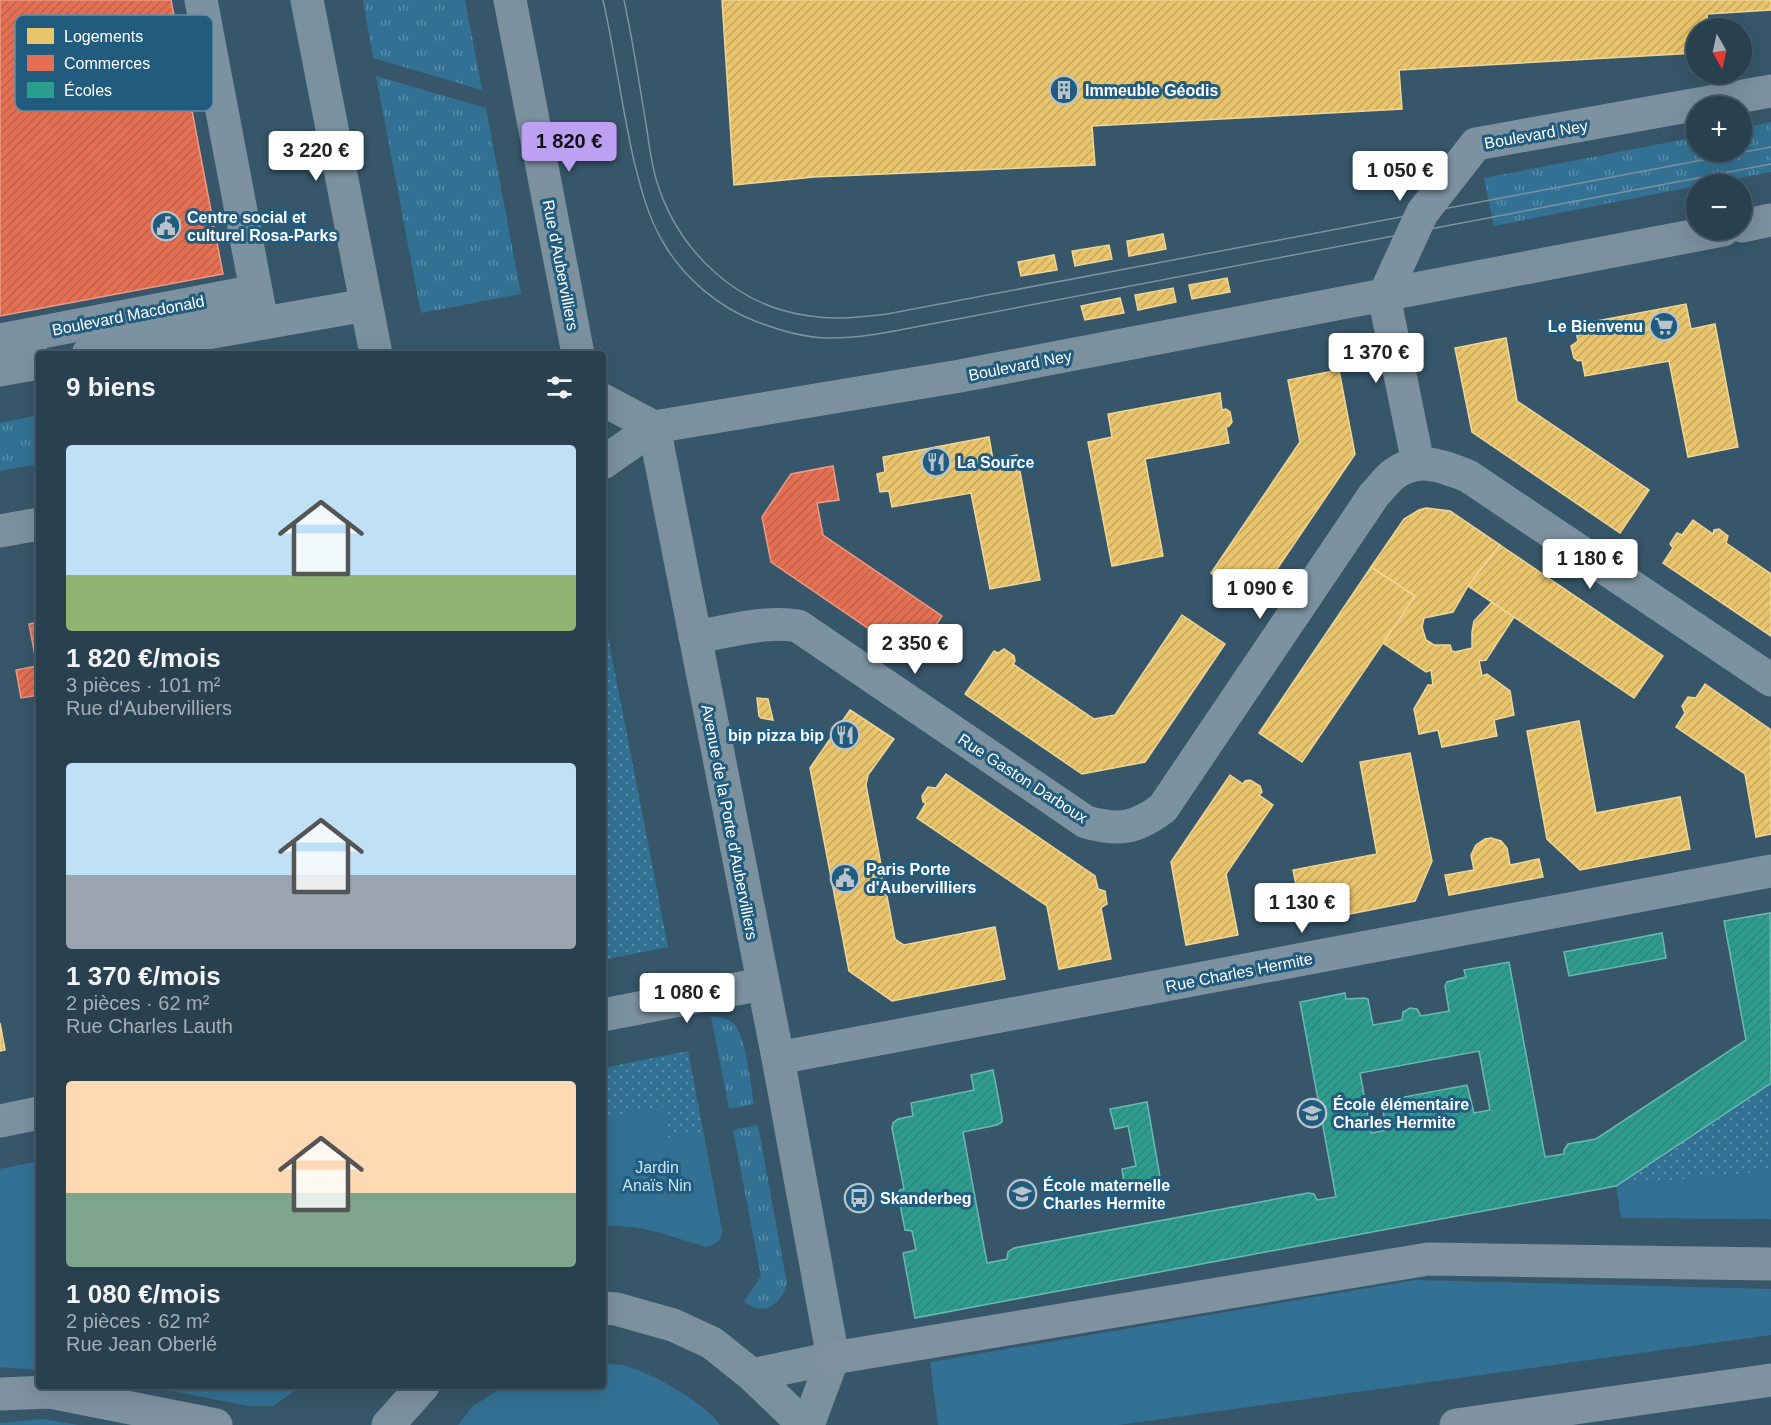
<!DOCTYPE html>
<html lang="fr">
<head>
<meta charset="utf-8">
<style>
  :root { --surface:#29404f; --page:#314756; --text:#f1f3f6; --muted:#a5afb7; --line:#455966; --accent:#bca0f2 }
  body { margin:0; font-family:Arial,sans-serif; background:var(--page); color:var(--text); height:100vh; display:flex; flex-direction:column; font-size:22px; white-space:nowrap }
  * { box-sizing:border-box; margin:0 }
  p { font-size:20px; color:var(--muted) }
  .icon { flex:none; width:33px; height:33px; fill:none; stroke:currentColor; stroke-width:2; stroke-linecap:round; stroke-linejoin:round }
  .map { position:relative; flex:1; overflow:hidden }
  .panel { position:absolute; left:36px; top:351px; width:570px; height:1038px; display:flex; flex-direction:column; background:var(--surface); border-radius:6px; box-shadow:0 6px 24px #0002,0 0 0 2px var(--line) }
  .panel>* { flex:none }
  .needle { width:39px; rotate:171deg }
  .controls { position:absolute; left:1686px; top:18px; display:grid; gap:12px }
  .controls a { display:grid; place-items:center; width:66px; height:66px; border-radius:50%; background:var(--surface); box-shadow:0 6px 24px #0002,0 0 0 2px var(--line); font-size:30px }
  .price { position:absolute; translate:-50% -51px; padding:0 14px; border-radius:6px; background:#fff; color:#222; font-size:20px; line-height:39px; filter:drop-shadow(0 2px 3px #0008) }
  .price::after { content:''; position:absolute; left:50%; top:36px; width:18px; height:14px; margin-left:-9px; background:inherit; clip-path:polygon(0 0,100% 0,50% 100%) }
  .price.on { background:var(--accent); color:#111 }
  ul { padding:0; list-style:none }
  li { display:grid; align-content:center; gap:12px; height:318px; padding:0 30px }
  li span { display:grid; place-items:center; height:186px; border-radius:6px; color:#555 }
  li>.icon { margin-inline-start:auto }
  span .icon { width:108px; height:108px; fill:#fffc; stroke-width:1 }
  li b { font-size:26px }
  h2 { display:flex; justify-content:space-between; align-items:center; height:72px; padding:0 30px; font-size:26px }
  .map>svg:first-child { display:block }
  .grass { fill:url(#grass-tufts) }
  .park { fill:url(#park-dots) }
  .garden { fill:#327194 }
  .homes { fill:url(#homes-hatch); stroke:#f0d697; stroke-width:1.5 }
  .shops { fill:url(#shops-hatch); stroke:#ee9a85; stroke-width:1.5 }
  .schools { fill:url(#schools-hatch); stroke:#6abab1; stroke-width:1.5; fill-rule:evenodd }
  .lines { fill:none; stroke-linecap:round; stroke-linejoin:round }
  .minor { stroke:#7c92a0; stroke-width:33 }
  .major { stroke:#7b919e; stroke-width:33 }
  .highway { stroke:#7e92a0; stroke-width:33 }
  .tram { stroke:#7e92a0; stroke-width:1.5 }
  .labels { text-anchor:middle; stroke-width:6; stroke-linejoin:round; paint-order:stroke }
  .poi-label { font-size:16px; font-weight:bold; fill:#fff; stroke:#215c7f; text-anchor:start }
  .street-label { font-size:16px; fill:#fff; stroke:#215c7f }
  .park-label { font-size:16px; fill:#c9e6f6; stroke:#215c7f }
  .key { fill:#215c7f; stroke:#648da5; stroke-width:1.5 }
  .key-label { font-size:16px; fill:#fff }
</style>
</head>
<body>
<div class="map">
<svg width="1771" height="1425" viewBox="0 0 1771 1425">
  <defs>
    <pattern id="grass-tufts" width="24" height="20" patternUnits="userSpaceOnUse" patternTransform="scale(1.5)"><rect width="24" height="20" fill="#327194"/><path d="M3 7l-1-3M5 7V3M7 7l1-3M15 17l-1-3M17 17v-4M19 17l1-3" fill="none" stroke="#5b8da9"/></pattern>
    <pattern id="park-dots" width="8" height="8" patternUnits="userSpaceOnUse" patternTransform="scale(1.5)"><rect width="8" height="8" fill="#327194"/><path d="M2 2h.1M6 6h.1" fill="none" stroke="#5b8da9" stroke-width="1.8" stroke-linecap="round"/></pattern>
    <pattern id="homes-hatch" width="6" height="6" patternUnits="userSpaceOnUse" patternTransform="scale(1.5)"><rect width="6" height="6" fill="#e9c46a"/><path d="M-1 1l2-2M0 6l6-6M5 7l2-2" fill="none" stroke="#c2a662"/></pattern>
    <pattern id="shops-hatch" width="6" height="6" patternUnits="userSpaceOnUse" patternTransform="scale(1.5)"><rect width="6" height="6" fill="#e76f51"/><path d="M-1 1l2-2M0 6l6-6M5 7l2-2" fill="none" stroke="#b86450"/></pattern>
    <pattern id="schools-hatch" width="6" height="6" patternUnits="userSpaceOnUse" patternTransform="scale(1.5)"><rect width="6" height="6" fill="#2a9d8f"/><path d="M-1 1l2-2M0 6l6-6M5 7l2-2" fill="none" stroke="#368178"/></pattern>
  </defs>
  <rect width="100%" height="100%" fill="#375669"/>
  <g class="grass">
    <path d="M363,0H465L482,90L373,58Z"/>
    <path d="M376,76L486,108L521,294L421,313Z"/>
    <path d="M1771,122V172L1706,184H1696V186L1494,226L1484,178L1696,137V152H1742V128Z"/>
    <path d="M39,415V464L0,471V423Z"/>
    <path d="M711,1016C718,1017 727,1018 733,1023C746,1033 751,1087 754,1104L729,1109Z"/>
    <path d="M758,1125L787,1284C780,1305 765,1317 744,1302L761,1276L733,1130Z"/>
  </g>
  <g class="park">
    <path d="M603,610L668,947L603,960Z"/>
    <path d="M688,1051L722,1231C721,1241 716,1243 707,1247L658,1232L634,1227L603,1225V1068Z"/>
    <path d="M1771,1083V1171L1616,1186Z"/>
  </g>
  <g class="garden">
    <path d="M666,1106V1138L703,1132L722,1231C721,1241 716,1243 707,1247L658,1232L634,1227L603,1225V1118Z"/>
    <path d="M39,1161V1370L0,1367V1169Z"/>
    <path d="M1771,1171V1219L1621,1218L1616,1186Z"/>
    <path d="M1415,1280L1771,1289V1335L1118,1425H938L930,1362Z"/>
    <path d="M603,1364C609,1364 616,1364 622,1365C649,1371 704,1402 720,1425H458L473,1406L505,1386H603Z"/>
    <path d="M147,1386H302L273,1406H248Z"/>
    <path d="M43,1419L79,1425H0V1423Z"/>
  </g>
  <g class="homes">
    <path d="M722,0H1771V10L1707,14L1708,28H1696V53L1399,70L1402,109L1092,126L1095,165L814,177L734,185Z"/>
    <path d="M1163,234L1166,249L1129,256L1127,241Z"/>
    <path d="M1109,245L1112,259L1075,266L1072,251Z"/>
    <path d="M1054,255L1057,270L1021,276L1018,262Z"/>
    <path d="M1227,278L1230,292L1192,299L1189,285Z"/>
    <path d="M1173,288L1176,302L1138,310L1135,295Z"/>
    <path d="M1120,298L1124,313L1085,320L1081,306Z"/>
    <path d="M1686,304L1691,329L1715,324L1738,447L1688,457L1669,361L1585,376L1582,360L1578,361L1574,358L1571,346L1578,341L1575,325Z"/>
    <path d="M1506,338L1517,401L1649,490L1620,533L1472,432L1455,348Z"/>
    <path d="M1339,370L1355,454L1254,603L1211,573L1300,442L1288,380Z"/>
    <path d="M1220,393L1222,410L1226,409L1230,412L1232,422L1229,426L1226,427L1229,443L1145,459L1163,556L1112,566L1088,442L1112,437L1108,414Z"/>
    <path d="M989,437L993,460L1017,455L1040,580L990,589L971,493L892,507L889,491L880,492L877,474L885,472L883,457Z"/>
    <path d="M1426,508L1450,511L1500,545L1468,586L1453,612L1424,618L1422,627L1426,640L1434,645H1450L1452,651L1455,652L1472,648V632L1474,621L1492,602L1514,617L1486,660L1479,661L1482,676L1487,674L1510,691L1514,715L1494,720L1497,736L1442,747L1438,730L1419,734L1414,709L1428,685H1433L1431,670L1426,672L1383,643L1415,596L1371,567L1404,519L1419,510Z"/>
    <path d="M1693,520L1713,534L1714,530L1719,529L1728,536L1726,543L1771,574V636L1663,563L1673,548L1670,544L1677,533L1682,535Z"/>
    <path d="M1500,545L1663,656L1634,698L1468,586Z"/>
    <path d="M1371,567L1415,596L1302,762L1259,733Z"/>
    <path d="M1182,615L1225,644L1145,762L1082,774L965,694L994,651L998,653L1004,649L1014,656L1015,661L1013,664L1094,719L1115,715Z"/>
    <path d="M1705,684L1771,730V834L1756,837L1745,774L1676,727L1685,713L1682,706L1688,697L1696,698Z"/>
    <path d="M757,698L768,699L773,720L761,718L759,716Z"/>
    <path d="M850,710L894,739L868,775L866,785L895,939L904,945L995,927L1005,979L892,1001L849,971L810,768Z"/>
    <path d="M1579,721L1596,813L1680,797L1690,849L1580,870L1547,839L1527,731Z"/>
    <path d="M1410,753L1432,861L1415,901L1304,923L1293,870L1377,854L1360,762Z"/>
    <path d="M946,774L1095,876L1098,889L1105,891L1107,904L1101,908L1111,959L1059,969L1047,906L917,818L926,803L923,802L922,796L928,787L936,788Z"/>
    <path d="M1230,775L1243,784L1245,781L1250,780L1260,786L1262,792L1259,795L1273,805L1226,874L1238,935L1186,945L1171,862Z"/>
    <path d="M1491,838L1501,841L1507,848L1510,865L1539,859L1543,877L1449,895L1445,875L1474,870L1471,855L1476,845L1485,839Z"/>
    <path d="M0,1023L5,1050L0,1051Z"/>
    <path d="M848,1189L859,1191L862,1212L850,1209Z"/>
  </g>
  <g class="shops">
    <path d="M0,0H171L223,274L0,316Z"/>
    <path d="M833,466L839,500L817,503L823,535L942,616L913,659L771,562L762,517L791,474Z"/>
    <path d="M39,622V695L21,698L16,670L37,666L29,624Z"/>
  </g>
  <g class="schools">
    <path d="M1770,913L1771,1083L1616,1186L915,1318L903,1253L916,1250L912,1231L905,1230L898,1194L900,1190L904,1189L892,1128L893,1123L898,1119L913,1116L911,1103L974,1090L971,1075L993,1070L1002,1117V1122L997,1125L963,1132L987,1263L1007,1259L1008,1252L1014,1248L1308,1193L1314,1194L1317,1200L1336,1197L1300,1002L1345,993L1346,999L1365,998L1368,999L1373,1025L1402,1020L1403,1012L1410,1008L1417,1009L1421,1016L1433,1014L1449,1011L1445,986L1447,982L1466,977L1464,970L1509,962L1545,1157L1564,1154V1150L1568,1144L1596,1139L1746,1040L1724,921ZM1479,1051L1490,1110L1474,1113L1467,1085L1383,1101L1384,1107H1382L1387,1130L1371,1133L1360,1073Z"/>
    <path d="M1662,933L1666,958L1569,976L1564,952Z"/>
    <path d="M1147,1102L1161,1183L1125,1190L1122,1169L1136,1166L1128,1126L1115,1129L1110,1109Z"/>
  </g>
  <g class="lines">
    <g class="minor">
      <path d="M201,0L262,322"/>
      <path d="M0,340L256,291"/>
      <path d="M88,354L366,305"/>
      <path d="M0,370L39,363"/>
      <path d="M1418,463L1384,296L1422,213L1476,144L1771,91"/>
      <path d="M695,637C727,632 765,620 798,626L1086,822C1119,831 1135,829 1163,808L1374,495C1380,489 1387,479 1394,474C1418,456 1443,466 1468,476L1771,680"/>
      <path d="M603,1015L762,984"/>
      <path d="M778,1058L1771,871"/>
      <path d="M0,1121L39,1113"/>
    </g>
    <g class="major">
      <path d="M307,0L376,354"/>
      <path d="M510,0L578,354"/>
      <path d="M1742,226L1771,220"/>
      <path d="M603,400L654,427"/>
      <path d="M654,427L778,1058L833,1358L808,1425"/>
      <path d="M603,463L654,427L960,376L1723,230"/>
      <path d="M0,531L39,524"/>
      <path d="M603,1308L616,1309L673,1325L712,1343L752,1375L804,1425"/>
      <path d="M752,1375L833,1358"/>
      <path d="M388,1425L423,1386"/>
    </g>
    <g class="highway">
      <path d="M833,1358L1428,1259L1771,1264"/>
      <path d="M0,1394L50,1392L216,1425"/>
      <path d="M1456,1425L1771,1380"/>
    </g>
    <g class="tram">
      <path d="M603,0C615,53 622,108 634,161C641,189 648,217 663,242C683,277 718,307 755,321C778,330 800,337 825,338C866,339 907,328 947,321L1771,164"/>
      <path d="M624,0C632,37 638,75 644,112C648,134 650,158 656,179C677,250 736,307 810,316C836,320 861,317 887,314L1771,147"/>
    </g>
  </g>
  <defs>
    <g id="building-ring" transform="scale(1.5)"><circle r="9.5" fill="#215c7f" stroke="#b9c4ca" stroke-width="1.5"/><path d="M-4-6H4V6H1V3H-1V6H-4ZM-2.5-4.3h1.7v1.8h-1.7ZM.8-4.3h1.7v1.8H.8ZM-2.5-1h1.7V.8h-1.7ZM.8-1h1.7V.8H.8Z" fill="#b9c4ca"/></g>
    <g id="civic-ring" transform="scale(1.5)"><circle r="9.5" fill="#215c7f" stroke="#b9c4ca" stroke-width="1.5"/><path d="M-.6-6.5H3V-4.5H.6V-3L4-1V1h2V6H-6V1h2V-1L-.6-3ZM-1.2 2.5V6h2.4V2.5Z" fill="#b9c4ca"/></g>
    <g id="supermarket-ring" transform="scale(1.5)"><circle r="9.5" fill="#215c7f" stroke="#b9c4ca" stroke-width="1.5"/><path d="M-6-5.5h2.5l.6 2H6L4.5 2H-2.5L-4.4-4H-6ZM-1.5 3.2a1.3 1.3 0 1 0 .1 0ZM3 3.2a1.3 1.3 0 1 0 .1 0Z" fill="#b9c4ca"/></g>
    <g id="restaurant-ring" transform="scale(1.5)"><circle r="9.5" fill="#215c7f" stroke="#b9c4ca" stroke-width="1.5"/><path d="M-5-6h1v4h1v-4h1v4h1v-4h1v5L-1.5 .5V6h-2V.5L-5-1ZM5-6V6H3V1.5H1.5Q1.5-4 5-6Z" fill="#b9c4ca"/></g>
    <g id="school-ring" transform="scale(1.5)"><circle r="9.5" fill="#215c7f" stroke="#b9c4ca" stroke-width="1.5"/><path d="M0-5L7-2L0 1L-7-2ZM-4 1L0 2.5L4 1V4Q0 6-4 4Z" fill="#b9c4ca"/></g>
    <g id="bus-ring" transform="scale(1.5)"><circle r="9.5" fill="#215c7f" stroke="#b9c4ca" stroke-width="1.5"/><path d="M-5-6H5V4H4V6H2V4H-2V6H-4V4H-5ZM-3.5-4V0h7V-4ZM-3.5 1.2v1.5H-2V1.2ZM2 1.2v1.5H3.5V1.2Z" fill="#b9c4ca"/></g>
  </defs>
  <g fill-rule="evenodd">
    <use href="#building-ring" x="1064" y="90"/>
    <use href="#civic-ring" x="166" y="226"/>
    <use href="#supermarket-ring" x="1664" y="326"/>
    <use href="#restaurant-ring" x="936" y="462"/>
    <use href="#restaurant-ring" x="845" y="735"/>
    <use href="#civic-ring" x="845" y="878"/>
    <use href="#school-ring" x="1312" y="1113"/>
    <use href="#school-ring" x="1022" y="1194"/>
    <use href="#bus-ring" x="859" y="1198"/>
  </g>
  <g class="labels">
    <g class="poi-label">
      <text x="1085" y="96">Immeuble Géodis</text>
      <text x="187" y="223">Centre social et<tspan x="187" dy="18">culturel Rosa-Parks</tspan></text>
      <text x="1643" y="332" text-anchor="end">Le Bienvenu</text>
      <text x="957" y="468">La Source</text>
      <text x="824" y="741" text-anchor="end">bip pizza bip</text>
      <text x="866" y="875">Paris Porte<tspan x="866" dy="18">d'Aubervilliers</tspan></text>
      <text x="1333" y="1110">École élémentaire<tspan x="1333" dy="18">Charles Hermite</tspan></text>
      <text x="1043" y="1191">École maternelle<tspan x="1043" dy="18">Charles Hermite</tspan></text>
      <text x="880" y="1204">Skanderbeg</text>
    </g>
    <g class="street-label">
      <text transform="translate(1536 134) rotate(-10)" y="6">Boulevard Ney</text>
      <text transform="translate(561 265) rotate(79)" y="6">Rue d'Aubervilliers</text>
      <text transform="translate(128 315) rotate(-11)" y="6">Boulevard Macdonald</text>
      <text transform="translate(1020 365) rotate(-11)" y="6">Boulevard Ney</text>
      <text transform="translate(1023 778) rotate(33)" y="6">Rue Gaston Darboux</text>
      <text transform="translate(730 822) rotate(79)" y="6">Avenue de la Porte d'Aubervilliers</text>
      <text transform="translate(1239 972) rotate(-11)" y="6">Rue Charles Hermite</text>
    </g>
    <g class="park-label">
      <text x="657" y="1173">Jardin<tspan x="657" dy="18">Anaïs Nin</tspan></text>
    </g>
  </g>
  <rect x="15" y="15" width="198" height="96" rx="9" class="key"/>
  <rect x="27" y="28" width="27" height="16" fill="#e9c46a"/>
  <rect x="27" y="55" width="27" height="16" fill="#e76f51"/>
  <rect x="27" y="82" width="27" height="16" fill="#2a9d8f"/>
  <g class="key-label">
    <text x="64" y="42">Logements</text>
    <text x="64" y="69">Commerces</text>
    <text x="64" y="96">Écoles</text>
  </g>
</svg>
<div class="controls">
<a><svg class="needle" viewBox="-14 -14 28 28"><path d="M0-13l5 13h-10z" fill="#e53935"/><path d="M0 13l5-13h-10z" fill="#a5afb7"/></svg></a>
<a>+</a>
<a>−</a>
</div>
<b class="price on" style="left:569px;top:173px">1 820 €</b>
<b class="price" style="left:316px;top:182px">3 220 €</b>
<b class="price" style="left:1400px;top:202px">1 050 €</b>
<b class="price" style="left:1376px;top:384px">1 370 €</b>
<b class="price" style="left:1590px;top:590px">1 180 €</b>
<b class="price" style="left:1260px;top:620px">1 090 €</b>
<b class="price" style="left:915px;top:675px">2 350 €</b>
<b class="price" style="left:1302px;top:934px">1 130 €</b>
<b class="price" style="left:687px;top:1024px">1 080 €</b>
<section class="panel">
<h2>9 biens<svg class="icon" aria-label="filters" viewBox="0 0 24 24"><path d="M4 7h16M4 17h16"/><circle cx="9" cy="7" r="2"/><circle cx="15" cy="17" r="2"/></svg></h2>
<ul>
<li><span style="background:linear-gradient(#bfe0f5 70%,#8fb573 0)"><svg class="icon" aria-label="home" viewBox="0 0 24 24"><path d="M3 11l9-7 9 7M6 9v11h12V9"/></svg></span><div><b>1 820 €/mois</b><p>3 pièces · 101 m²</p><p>Rue d'Aubervilliers</p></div></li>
<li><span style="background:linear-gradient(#bfe0f5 60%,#9aa5b1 0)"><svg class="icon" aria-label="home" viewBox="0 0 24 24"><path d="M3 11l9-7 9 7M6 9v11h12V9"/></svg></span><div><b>1 370 €/mois</b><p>2 pièces · 62 m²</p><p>Rue Charles Lauth</p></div></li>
<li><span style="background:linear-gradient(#ffd9b3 60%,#7fa58c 0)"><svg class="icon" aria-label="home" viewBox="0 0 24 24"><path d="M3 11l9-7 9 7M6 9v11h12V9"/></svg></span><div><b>1 080 €/mois</b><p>2 pièces · 62 m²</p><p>Rue Jean Oberlé</p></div></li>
</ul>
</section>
</div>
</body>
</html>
